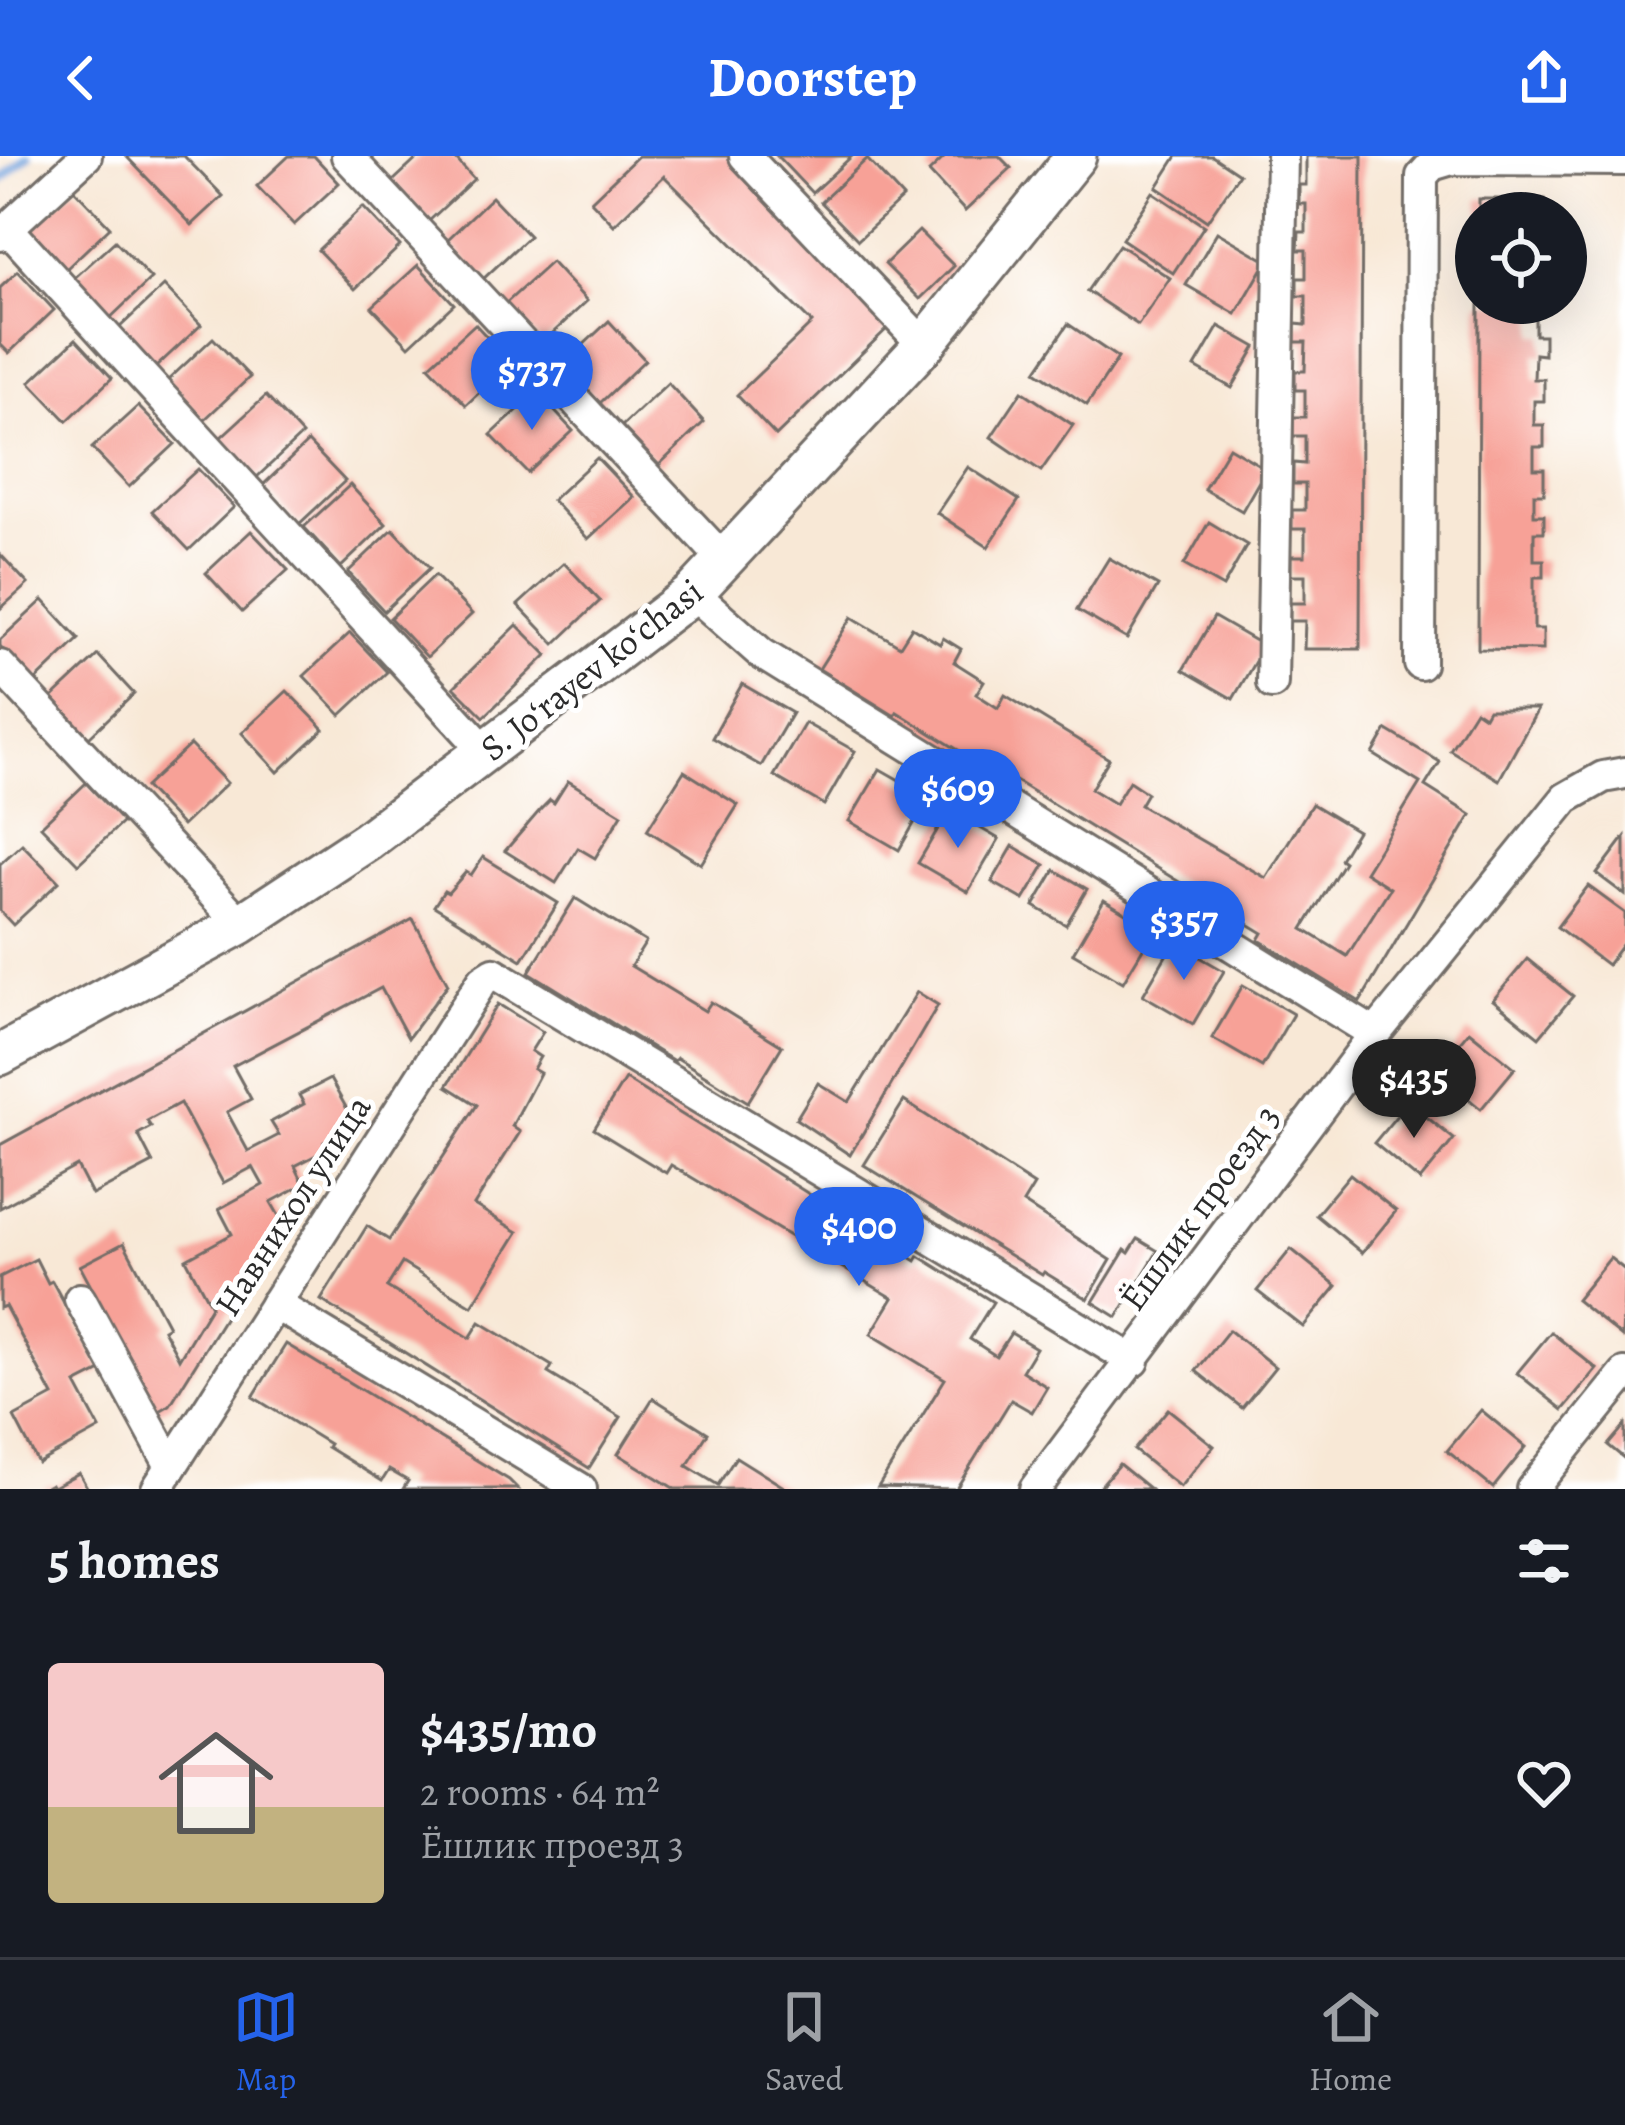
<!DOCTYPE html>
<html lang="en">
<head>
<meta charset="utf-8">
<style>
  :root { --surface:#171b24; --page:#242831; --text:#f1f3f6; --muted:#9ea1a6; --line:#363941; --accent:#2563eb }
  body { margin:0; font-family:Alegreya,serif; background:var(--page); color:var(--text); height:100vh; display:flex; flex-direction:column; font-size:45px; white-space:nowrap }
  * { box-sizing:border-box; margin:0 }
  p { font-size:39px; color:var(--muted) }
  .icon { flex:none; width:66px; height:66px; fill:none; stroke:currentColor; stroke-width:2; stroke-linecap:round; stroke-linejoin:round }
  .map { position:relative; height:1333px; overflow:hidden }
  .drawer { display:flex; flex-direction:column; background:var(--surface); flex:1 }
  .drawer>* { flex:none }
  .fabs { position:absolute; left:1455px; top:36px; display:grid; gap:24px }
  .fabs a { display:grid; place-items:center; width:132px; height:132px; border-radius:50%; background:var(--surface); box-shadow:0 12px 48px #0002; font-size:60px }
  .price { position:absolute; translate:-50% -102px; padding:0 27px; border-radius:42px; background:var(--accent); color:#fff; font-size:39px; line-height:78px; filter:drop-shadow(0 3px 6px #0008) }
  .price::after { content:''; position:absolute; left:50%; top:72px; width:36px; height:27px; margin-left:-18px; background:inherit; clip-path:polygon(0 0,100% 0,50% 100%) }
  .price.active { background:#222; color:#fff }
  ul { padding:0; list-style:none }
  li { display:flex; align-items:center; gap:36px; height:300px; padding:0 48px }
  li span { display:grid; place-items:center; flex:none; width:336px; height:240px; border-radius:12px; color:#555 }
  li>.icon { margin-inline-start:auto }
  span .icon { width:144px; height:144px; fill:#fffc; stroke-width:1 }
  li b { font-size:51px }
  h2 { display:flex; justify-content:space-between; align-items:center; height:144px; padding:0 48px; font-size:51px }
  header { display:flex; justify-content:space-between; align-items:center; height:156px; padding:0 48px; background:var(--accent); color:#fff; font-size:54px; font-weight:600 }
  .menu { display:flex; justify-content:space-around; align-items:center; height:168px; border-top:3px solid var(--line); background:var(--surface); font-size:33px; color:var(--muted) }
  .menu a { display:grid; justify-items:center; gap:6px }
  .menu .active { color:var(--accent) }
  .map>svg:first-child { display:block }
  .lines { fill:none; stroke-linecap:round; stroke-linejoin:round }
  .stream { stroke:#71a1db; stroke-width:9 }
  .building { fill:#f7a197 }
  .minor-casing { stroke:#736d67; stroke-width:36 }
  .tertiary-casing { stroke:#736d67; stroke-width:45 }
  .minor { stroke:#fff; stroke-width:30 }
  .tertiary { stroke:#fff; stroke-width:39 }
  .labels { text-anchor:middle; stroke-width:10; stroke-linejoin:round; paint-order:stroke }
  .street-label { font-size:36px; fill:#2b2b2b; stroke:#fff }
</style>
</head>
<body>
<header><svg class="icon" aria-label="back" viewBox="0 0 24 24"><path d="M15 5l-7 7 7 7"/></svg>Doorstep<svg class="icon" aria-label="share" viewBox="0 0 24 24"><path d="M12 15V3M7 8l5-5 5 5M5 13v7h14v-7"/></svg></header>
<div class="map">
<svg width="1625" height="1333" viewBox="0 0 1625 1333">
  <rect width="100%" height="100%" fill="#fff"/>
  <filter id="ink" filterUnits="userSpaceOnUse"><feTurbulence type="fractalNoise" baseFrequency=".00833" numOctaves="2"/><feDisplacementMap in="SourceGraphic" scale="24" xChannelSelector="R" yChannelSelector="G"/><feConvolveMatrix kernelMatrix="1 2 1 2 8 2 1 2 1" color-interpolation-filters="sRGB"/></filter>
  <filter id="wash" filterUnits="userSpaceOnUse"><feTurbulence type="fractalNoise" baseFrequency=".004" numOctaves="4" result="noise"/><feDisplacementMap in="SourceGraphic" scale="48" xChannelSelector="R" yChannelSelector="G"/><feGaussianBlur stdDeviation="2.7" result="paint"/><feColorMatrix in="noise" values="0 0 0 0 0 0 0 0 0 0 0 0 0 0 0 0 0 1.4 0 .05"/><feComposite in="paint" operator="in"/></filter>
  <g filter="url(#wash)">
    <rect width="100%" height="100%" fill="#f8e8d6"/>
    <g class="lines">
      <path class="stream" d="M0,25L28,0"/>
    </g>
    <g id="blocks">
      <g class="building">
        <path d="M126,0H184L223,40L192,69Z"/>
        <path d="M289,0H314L339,27L294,69L257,30Z"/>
        <path d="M420,0H453L474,23L429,65L392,26Z"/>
        <path d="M638,0H731L893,167L776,280L737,239L812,167L664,20L614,69L591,45Z"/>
        <path d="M777,0H852L812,37Z"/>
        <path d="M946,0H999L1011,12L965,55L929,16Z"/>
        <path d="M1177,0H1212L1239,18L1207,65L1157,31Z"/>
        <path d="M1306,0H1362L1360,493H1304L1305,465H1290V447H1305V419H1291V400H1305V373H1292V354H1305V328H1293V307L1305,308V280H1293V261H1305V234H1295V215H1305L1306,186H1295V168L1306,169V140H1297V122H1306V94H1298L1299,76H1306V48H1299V29H1306Z"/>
        <path d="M867,3L903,42L858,84L821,46Z"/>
        <path d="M74,33L110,71L65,114L28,75Z"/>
        <path d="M1153,36L1204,70L1173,117L1122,83Z"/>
        <path d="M492,41L529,80L483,123L447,84Z"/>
        <rect x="1479" y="43" width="66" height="14"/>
        <path d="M363,51L400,90L355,133L318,94Z"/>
        <path d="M919,75L954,110L920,143L885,108Z"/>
        <path d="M1217,76L1267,105L1236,158L1186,129Z"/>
        <path d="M115,85L151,123L106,166L69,127Z"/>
        <path d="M1119,89L1170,122L1138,169L1087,135Z"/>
        <path d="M551,106L587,145L542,187L505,148Z"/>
        <path d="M418,109L454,148L409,190L372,151Z"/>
        <path d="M18,115L54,154L9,197L0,188V132Z"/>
        <path d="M164,130L201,169L156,211L119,172Z"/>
        <path d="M1479,147H1545V151H1535V179H1544V199L1535,198L1534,223H1544V245H1534V269H1544V291H1534V313H1544V338H1534V359H1544V376H1534V404H1544V421H1534V473H1543V494L1478,493Z"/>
        <path d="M609,165L645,204L600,247L563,208Z"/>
        <path d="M475,168L511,207L466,249L429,210Z"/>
        <path d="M1068,168L1118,202L1087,249L1036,215Z"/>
        <path d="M1219,170L1256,191L1232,232L1195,211Z"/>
        <path d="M213,182L250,221L204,264L167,225Z"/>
        <path d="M76,183L112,222L67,265L30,226Z"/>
        <path d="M668,227L704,266L659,309L622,270Z"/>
        <path d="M1022,235L1073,269L1041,315L991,281Z"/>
        <path d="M537,236L573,275L528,317L491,279Z"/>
        <path d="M266,240L302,279L257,321L220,282Z"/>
        <path d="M138,250L175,288L129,331L92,292Z"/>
        <path d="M308,286L345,325L299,368L263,329Z"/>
        <path d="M1229,291L1266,313L1242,355L1204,333Z"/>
        <path d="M597,302L634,341L588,383L552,344Z"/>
        <path d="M968,311L1019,344L988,391L937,357Z"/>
        <path d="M198,313L234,351L189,394L152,355Z"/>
        <path d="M350,329L386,368L341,411L304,371Z"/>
        <path d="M1209,366L1247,389L1223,431L1184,409Z"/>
        <path d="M393,373L430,412L384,455L348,416Z"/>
        <path d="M251,375L288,414L242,456L206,417Z"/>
        <path d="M0,398L28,428L0,453Z"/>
        <path d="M1109,402L1158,430L1127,483L1077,454Z"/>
        <path d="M564,407L600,445L555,488L518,449Z"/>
        <path d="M435,419L472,458L427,501L390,462Z"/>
        <path d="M43,444L79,483L34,526L0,490V484Z"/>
        <path d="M852,461L900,490L912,471L940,488L943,482L961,493L954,506L984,525L976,538L998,552L1005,539L1109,603L1091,633L1115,648L1129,625L1147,637L1140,649L1266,722L1312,648L1357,675L1340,703L1344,706L1303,773L1347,800L1390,732L1365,716L1420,627L1373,598L1387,574L1440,606L1425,630L1471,659L1360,846L1259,784L1263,777L1189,732L970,597L968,600L897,556L895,560L819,513Z"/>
        <path d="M1214,461L1264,490L1233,543L1183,514Z"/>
        <path d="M517,469L547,499L484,561L454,531Z"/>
        <path d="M350,477L387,516L341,559L304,520Z"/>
        <path d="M98,499L134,538L89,581L52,542Z"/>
        <path d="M742,528L792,557L761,610L712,582Z"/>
        <path d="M287,535L324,573L278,616L242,577Z"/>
        <path d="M1488,553H1538L1499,624L1450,594L1475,554L1484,560Z"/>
        <path d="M805,567L855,595L824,649L774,620Z"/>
        <path d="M190,589L227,627L182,670L145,631Z"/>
        <path d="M880,613L929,641L899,694L849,665Z"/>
        <path d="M684,615L738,649L701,708L647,674Z"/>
        <path d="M568,625L622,658L595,702L578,692L556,727L505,695L541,653L550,644L554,647Z"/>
        <path d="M86,627L123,666L78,708L41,670Z"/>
        <path d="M949,654L999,683L968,736L918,707Z"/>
        <path d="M1625,681V739L1597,718Z"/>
        <path d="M22,688L59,726L13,769L0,755V708Z"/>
        <path d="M1013,690L1045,709L1024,744L992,726Z"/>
        <path d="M483,701L558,747L522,804L434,750L444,735L448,737L466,716L471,719Z"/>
        <path d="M1055,714L1087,733L1066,769L1034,750Z"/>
        <path d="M1588,730L1625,757V785L1607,809L1557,771Z"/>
        <path d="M575,742L646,786L631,810L705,855L711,846L782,890L748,946L677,902L674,905L529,816Z"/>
        <path d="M1104,744L1154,774L1123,826L1073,797Z"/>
        <path d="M413,763L448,828L408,882L381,832L233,910L251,943L227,956L248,995L279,979L271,966L304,948L299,939L330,923L356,969L324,986L328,993L295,1010L304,1028L271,1046L286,1072L271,1080L275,1087L263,1093L268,1102L250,1112L255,1122L243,1128L246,1134L232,1142L236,1150L230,1153L170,1249L158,1256L80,1110L124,1087L168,1170L163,1173L179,1203L211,1150L186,1103L232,1078L219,1053L263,1029L253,1011L223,1027L180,947L147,965L151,971L138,978L153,1007L92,1039L77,1010L0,1052V989Z"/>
        <path d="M1174,786L1224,815L1193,868L1143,839Z"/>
        <path d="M1527,803L1573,840L1539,881L1493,844Z"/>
        <path d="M1243,829L1293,858L1262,911L1212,882Z"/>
        <path d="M917,836L938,849L850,999L796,963L818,927L849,946Z"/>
        <path d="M498,848L543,876L531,895L540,901L533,913L540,917L512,970L520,976L474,1049L518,1076L472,1150L402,1107L387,1131L470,1182L480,1166L552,1210L548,1217L621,1261L589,1312L321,1144L367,1070L389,1084L477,949L447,930Z"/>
        <path d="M1469,875L1515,912L1481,953L1435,916Z"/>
        <path d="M625,923L916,1105L919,1100L993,1146L970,1183L996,1200L1011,1177L1036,1192L1022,1215L1047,1231L1032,1256L1011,1244L956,1333L878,1331L945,1223L871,1178L893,1142L671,1009L666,1017L594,973Z"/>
        <path d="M904,945L1034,1029L1023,1047L1111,1104L1088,1143L1044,1116L1042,1119L864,1009Z"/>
        <path d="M1408,946L1454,983L1420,1025L1374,987Z"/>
        <path d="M1350,1018L1396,1055L1362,1097L1316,1059Z"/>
        <path d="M1138,1083L1158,1095L1117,1161L1093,1146L1125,1094L1129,1097Z"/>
        <path d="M1291,1093L1337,1130L1303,1171L1257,1135Z"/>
        <path d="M1610,1102L1625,1114L1622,1181L1576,1144Z"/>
        <path d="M36,1103L48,1127L52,1125L101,1215L76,1228L100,1273L38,1307L14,1261L53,1240L5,1150L0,1152V1121Z"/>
        <path d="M1229,1174L1275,1211L1242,1252L1196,1215Z"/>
        <path d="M1551,1176L1597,1213L1563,1254L1517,1217Z"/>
        <path d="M286,1188L509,1324L518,1333H403L408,1325L389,1314L382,1325L327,1291L329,1288L253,1241Z"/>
        <path d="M653,1242L708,1277L687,1310L718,1329L736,1301L787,1333H675L618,1298Z"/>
        <path d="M1168,1253L1214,1290L1180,1331L1134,1294Z"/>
        <path d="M1481,1254L1526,1291L1493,1332L1447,1295Z"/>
        <path d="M1625,1269V1303L1608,1289Z"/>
        <path d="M1119,1308L1150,1333H1098Z"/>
        <path d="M79,1317L88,1333H42L51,1328L53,1331Z"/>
      </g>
    </g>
  </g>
  <g filter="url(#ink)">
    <use href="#blocks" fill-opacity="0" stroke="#736d67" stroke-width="3"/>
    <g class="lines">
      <g class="minor-casing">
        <g id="minor">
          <path d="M347,0L725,405"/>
          <path d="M745,0L924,189"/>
          <path d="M8,73L486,596"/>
          <path d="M0,79L86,0"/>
          <path d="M693,437L762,498L1375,878"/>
          <path d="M1420,508L1422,20L1432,9L1452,3L1625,4"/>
          <path d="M0,510L241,768"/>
          <path d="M1272,527L1282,0"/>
          <path d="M80,1143L171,1310"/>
          <path d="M275,1148L581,1333"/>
          <path d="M157,1333L483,824L494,817L1134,1205"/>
          <path d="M1035,1333L1375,878L1566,642L1603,621L1625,617"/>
          <path d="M1532,1333L1625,1218"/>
        </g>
      </g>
      <g class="tertiary-casing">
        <path id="tertiary" d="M0,899L241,768L367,685L693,437L924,189L1076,0"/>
      </g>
      <use href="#minor" class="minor"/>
      <use href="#tertiary" class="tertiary"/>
    </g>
  </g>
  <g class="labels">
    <g class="street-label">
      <text transform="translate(591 513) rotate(-38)" y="13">S. Joʻrayev koʻchasi</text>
      <text transform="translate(292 1049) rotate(-57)" y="13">Навнихол улица</text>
      <text transform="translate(1199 1051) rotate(-54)" y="13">Ёшлик проезд 3</text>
    </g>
  </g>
</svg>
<div class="fabs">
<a><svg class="icon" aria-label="locate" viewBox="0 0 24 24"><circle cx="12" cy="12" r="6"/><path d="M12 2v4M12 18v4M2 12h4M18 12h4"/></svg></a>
</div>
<b class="price" style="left:532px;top:277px">$737</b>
<b class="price" style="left:958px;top:695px">$609</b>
<b class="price" style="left:1184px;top:827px">$357</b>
<b class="price active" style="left:1414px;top:985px">$435</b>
<b class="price" style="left:859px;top:1133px">$400</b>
</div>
<section class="drawer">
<h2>5 homes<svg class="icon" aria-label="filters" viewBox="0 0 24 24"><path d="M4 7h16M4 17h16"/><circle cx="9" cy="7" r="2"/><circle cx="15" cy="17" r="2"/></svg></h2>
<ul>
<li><span style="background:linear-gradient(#f6c9c9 60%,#c2b280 0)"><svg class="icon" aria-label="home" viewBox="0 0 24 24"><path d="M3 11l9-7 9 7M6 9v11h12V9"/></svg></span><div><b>$435/mo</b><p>2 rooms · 64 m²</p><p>Ёшлик проезд 3</p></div><svg class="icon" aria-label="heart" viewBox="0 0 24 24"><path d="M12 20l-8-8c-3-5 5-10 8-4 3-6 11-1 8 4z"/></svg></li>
</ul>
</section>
<nav class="menu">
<a class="active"><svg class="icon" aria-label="map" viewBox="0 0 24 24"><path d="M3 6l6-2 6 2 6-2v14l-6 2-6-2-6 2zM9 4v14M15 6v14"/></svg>Map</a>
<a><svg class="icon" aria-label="saved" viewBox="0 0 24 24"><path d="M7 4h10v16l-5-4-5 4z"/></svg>Saved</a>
<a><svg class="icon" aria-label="home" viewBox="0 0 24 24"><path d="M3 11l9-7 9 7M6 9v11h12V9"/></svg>Home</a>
</nav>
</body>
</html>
